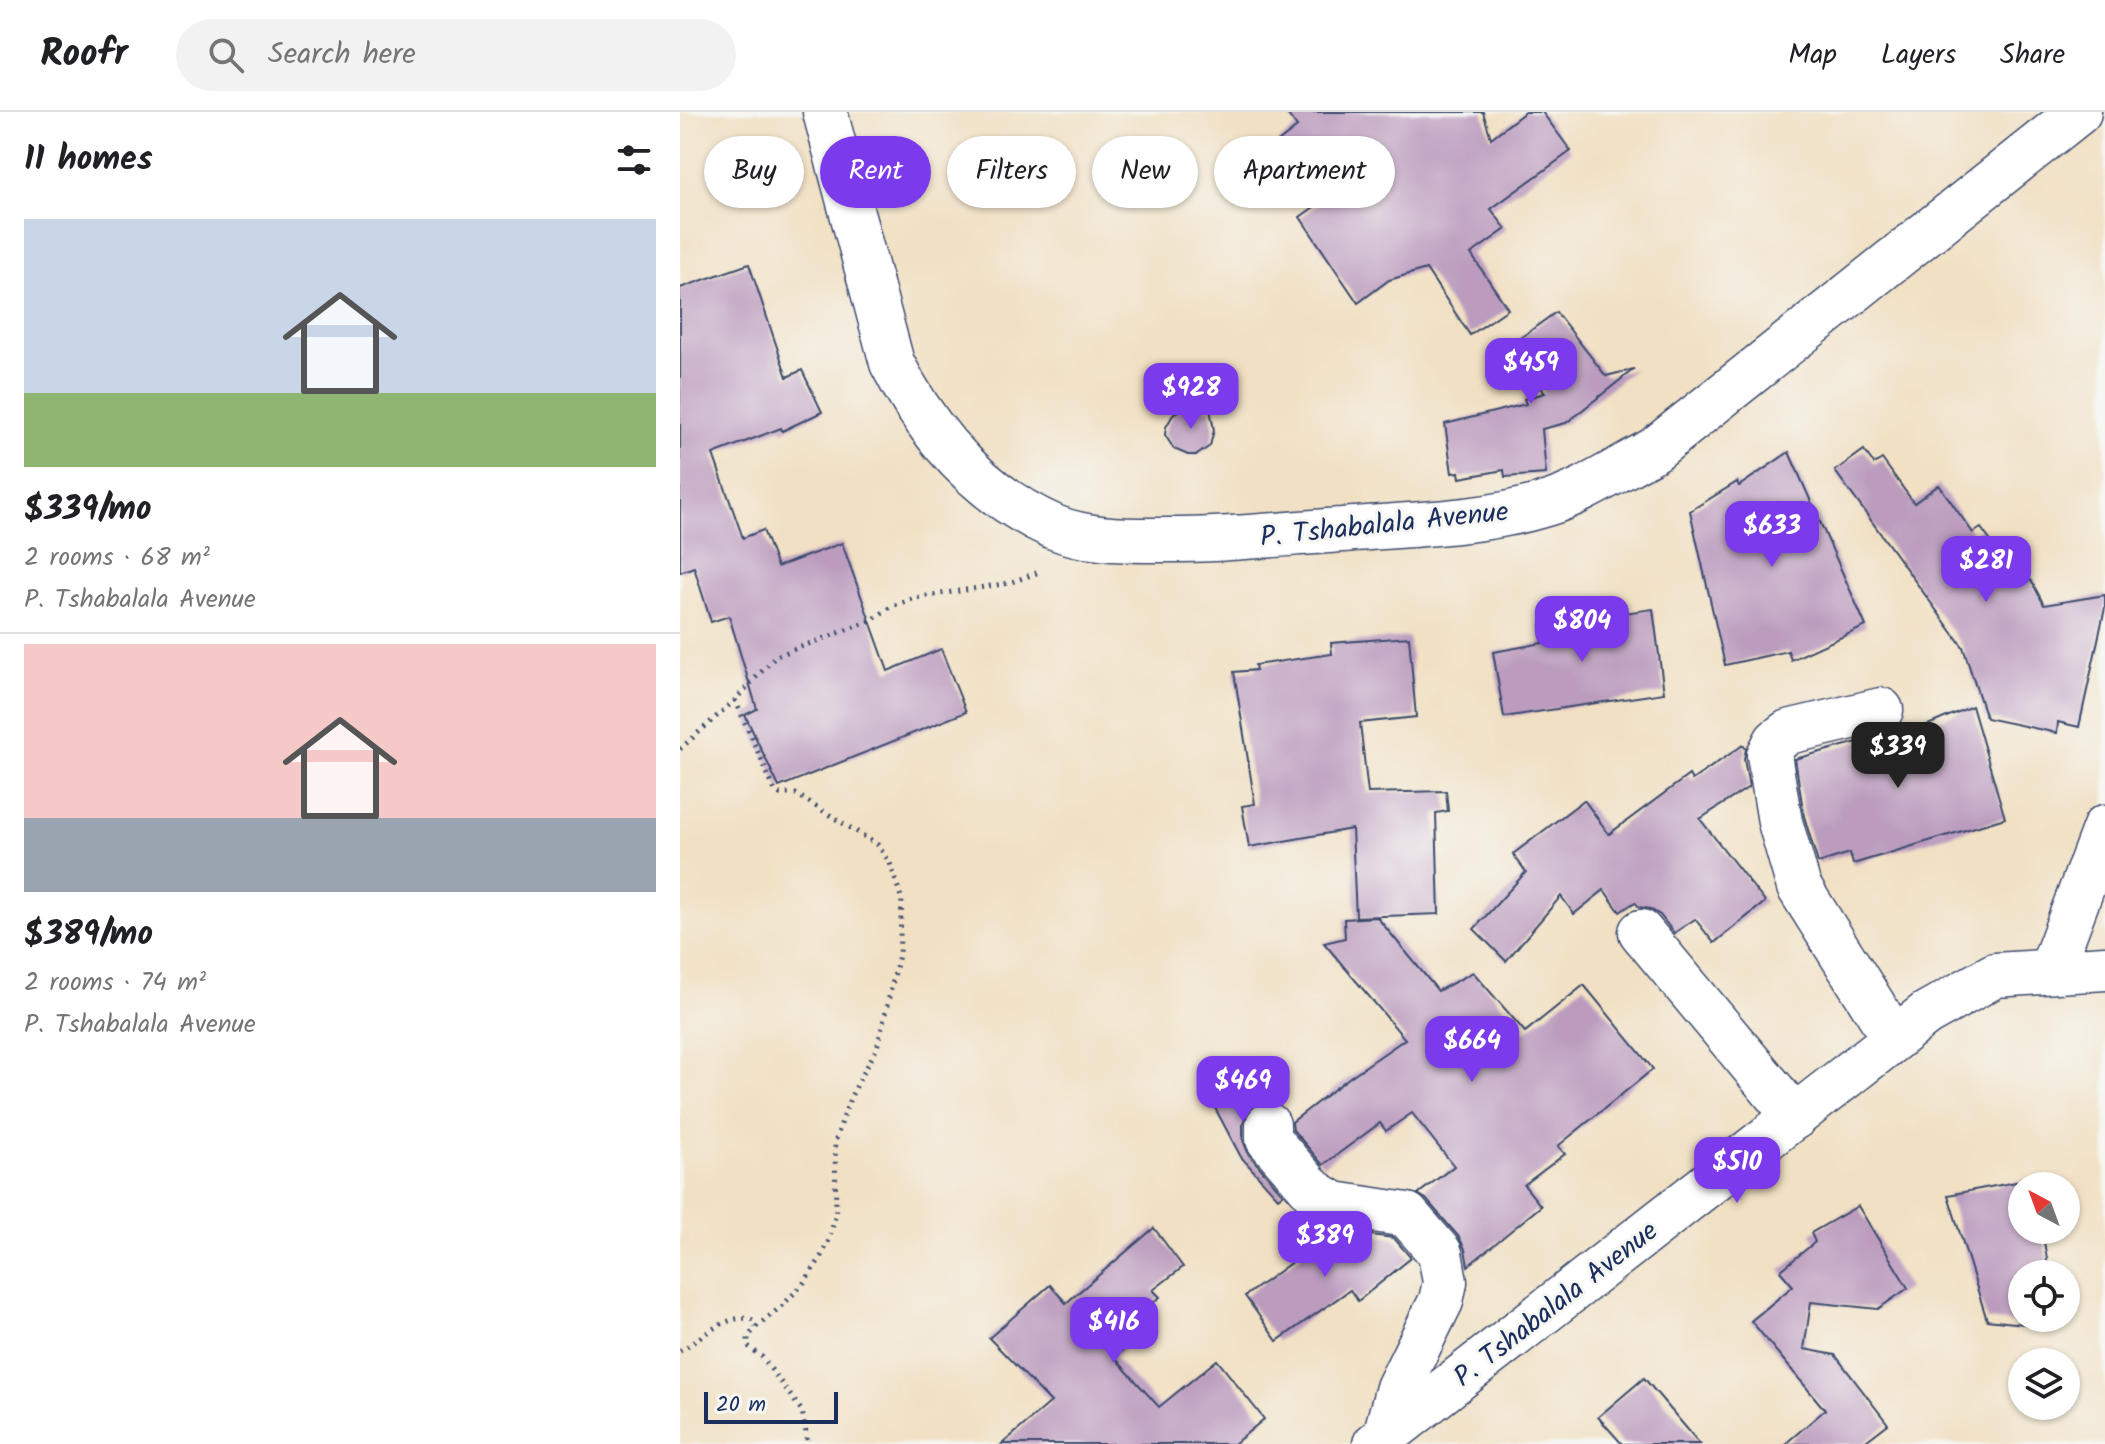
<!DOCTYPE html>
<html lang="en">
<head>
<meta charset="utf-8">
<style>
  :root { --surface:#fff; --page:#f2f2f2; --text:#202124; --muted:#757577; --line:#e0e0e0; --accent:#7c3aed }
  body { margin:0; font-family:Kalam,sans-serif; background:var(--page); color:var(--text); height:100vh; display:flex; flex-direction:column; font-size:30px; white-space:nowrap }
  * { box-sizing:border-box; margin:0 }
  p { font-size:26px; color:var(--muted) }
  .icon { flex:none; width:44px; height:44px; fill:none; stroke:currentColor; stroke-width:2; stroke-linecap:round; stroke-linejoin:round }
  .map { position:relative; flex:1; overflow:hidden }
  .drawer { display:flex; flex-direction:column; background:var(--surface); width:680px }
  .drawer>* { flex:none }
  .guide { position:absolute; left:24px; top:24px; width:760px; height:72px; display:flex; gap:16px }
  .needle { width:52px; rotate:319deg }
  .buttons { position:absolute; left:1328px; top:1060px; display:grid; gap:16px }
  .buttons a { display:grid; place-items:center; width:72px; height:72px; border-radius:50%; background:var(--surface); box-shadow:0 2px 6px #0004; font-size:40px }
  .scale { position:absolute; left:24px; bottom:20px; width:134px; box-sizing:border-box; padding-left:8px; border:4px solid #1b2f5e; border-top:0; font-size:22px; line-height:28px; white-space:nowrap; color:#1b2f5e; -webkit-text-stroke:6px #f6f6f2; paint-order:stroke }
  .price { position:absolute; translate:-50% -68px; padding:0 18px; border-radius:16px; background:var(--accent); color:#fff; font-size:26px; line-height:52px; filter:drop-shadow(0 2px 4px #0008) }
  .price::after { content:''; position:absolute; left:50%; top:48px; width:24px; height:18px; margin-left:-12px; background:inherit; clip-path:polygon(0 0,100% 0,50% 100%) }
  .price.current { background:#222; color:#fff }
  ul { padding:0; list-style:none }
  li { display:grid; align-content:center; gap:16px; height:424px; padding:0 24px }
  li+li { border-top:2px solid var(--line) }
  li span { display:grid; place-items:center; height:248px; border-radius:0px; color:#555 }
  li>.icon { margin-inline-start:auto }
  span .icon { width:144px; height:144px; fill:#fffc; stroke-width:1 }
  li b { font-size:34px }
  h2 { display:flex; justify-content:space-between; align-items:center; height:96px; padding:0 24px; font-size:34px }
  .pill { padding:0 28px; border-radius:36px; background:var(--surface); box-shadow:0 2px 6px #0004; font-size:28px; line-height:72px }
  .pill.current { background:var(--accent); color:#fff }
  header { display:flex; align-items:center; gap:48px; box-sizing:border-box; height:112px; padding:0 40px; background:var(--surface); border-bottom:2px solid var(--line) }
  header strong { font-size:38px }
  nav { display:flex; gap:44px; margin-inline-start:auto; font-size:28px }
  .search { width:560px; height:72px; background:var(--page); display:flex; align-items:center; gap:20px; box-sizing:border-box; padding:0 28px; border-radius:44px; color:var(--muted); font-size:30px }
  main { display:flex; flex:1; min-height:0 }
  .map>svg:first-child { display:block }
  .building { fill:#bb9bbe }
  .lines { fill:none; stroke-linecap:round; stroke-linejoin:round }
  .minor-casing { stroke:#3b4a6d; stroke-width:47 }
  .path { stroke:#3b4a6d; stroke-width:5; stroke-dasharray:2 6; stroke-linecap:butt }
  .minor { stroke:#fff; stroke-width:44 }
  .labels { text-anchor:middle; stroke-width:6; stroke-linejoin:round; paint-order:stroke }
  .street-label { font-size:28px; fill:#1b2f5e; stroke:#f6f6f2 }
</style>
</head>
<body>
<header>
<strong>Roofr</strong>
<div class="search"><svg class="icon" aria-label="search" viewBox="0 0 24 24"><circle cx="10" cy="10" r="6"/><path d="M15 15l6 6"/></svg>Search here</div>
<nav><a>Map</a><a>Layers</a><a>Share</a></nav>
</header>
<main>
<section class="drawer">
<h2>11 homes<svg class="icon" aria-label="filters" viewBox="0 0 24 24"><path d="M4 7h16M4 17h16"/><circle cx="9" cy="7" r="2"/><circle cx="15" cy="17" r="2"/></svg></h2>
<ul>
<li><span style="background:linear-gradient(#c9d6e8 70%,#8fb573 0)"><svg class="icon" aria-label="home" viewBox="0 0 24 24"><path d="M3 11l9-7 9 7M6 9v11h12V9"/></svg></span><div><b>$339/mo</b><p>2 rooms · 68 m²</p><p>P. Tshabalala Avenue</p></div></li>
<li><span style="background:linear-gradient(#f6c9c9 70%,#9aa5b1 0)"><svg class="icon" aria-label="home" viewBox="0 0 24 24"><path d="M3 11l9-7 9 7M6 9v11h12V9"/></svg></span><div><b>$389/mo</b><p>2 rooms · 74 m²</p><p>P. Tshabalala Avenue</p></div></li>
</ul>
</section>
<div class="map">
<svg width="1425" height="1332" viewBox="0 0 1425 1332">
  <rect width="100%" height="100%" fill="#f6f6f2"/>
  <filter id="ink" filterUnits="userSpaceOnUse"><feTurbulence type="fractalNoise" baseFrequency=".0125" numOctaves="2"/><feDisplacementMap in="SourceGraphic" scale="16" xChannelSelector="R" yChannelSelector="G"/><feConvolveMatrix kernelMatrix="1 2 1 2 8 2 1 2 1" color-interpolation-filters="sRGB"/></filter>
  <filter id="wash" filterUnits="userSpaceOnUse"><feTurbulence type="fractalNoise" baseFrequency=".006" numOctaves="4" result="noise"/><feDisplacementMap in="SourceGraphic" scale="32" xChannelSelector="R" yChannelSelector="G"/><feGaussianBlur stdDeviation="1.8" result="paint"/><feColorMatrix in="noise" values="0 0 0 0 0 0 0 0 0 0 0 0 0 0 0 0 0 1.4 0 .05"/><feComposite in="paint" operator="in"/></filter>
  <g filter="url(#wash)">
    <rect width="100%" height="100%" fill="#f1e0c3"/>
    <g id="blocks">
      <g class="building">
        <path d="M606,0H803L811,26L845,0H862L891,39L811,97L826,117L791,142L828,197L790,223L746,157L709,168L678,191L620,105L644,88L598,30L617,15Z"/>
        <path d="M69,152L107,265L122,258L142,300L102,319L101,316L33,342L63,426L83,418L97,455L162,431L208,559L261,537L286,600L99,675L65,603L77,597L49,504L31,510L14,455L0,460V176Z"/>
        <path d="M876,200L926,264L954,257L886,311L862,317L866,362L825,365L824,358L780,366L779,360L772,361L765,312L846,292L844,287L865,281L828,235Z"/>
        <path d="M508,295L530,297L534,318L530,334L517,343H508L494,337L485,323L486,315L494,301Z"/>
        <path d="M1184,338L1194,352L1202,347L1234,391L1259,373L1293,421L1301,416L1342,472L1351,468L1364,493L1425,483V496L1399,615L1378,610L1377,621L1306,606L1283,535L1155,359Z"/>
        <path d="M1109,340L1186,514L1111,548L1108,539L1045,553L1010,399L1057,370L1059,374Z"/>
        <path d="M973,497L984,581L824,605L813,540L863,531L861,512Z"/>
        <path d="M729,525L736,605L680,611L688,681L766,679L768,699L756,701L759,802L676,805L672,717L569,735L562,694L575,692L554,560L576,558L575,553L652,542L651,531Z"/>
        <path d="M1292,594L1325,706L1173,752L1170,741L1138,751L1124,704L1115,647L1207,622L1225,614L1227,622Z"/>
        <path d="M1063,633L1066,637L1064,647L1069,675L1020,707L1085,790L1034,831L1015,807L994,821L980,803L970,797L959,795L955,790L940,800L924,778L894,802L881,784L826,849L794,817L846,760L833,742L904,688L929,722L1009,663L1012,668Z"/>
        <path d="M697,805L758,879L793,860L845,920L904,873L973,957L878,1034L885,1042L844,1073L861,1094L788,1154L785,1137L779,1125L746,1087L738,1082L774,1054L732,1001L706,1019L700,1011L643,1053L613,1018L612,1010L670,965L725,927L644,831L665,826L664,807Z"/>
        <path d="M570,968L587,988L576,991L567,1000L563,1012V1028L569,1043L603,1082L598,1086L561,1045L533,992Z"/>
        <path d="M1352,1067L1353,1074H1342V1118H1362L1367,1147L1366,1162H1342V1206H1363L1362,1214L1307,1208L1268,1083Z"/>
        <path d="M1178,1094L1228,1176L1198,1197L1131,1190L1124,1237L1155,1243L1208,1312L1182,1332H1105L1145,1298L1071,1209L1113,1174L1100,1159L1135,1130L1131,1121Z"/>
        <path d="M474,1116L503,1155L473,1178L480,1185L459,1203L469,1215L434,1245L479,1295L537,1248L584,1307L554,1332H322L371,1290L309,1226L370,1173L386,1191Z"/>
        <path d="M656,1118L669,1133L683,1122L714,1126L731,1146L678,1189L670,1178L597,1229L565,1184Z"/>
        <path d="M964,1266L1020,1332H942L918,1305Z"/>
      </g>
    </g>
  </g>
  <g filter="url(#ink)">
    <use href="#blocks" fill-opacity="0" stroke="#3b4a6d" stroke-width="2"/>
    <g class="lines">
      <g class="minor-casing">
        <g id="minor">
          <path d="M145,0L212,251C248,322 299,382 374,415C406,428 441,428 475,428C538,429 600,422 662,418C730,412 801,412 866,392C903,381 939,356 974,338L1399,0"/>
          <path d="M1201,598L1108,620L1096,629L1089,643L1100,710L1119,775L1214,926"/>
          <path d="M961,820L1115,1005"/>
          <path d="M1371,858L1425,715"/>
          <path d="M588,1013V1027L633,1079L654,1092L727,1103L760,1141L765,1170L761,1189L718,1276L705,1324"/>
          <path d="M695,1332L1246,902L1315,863L1425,856"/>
        </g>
      </g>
      <g class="path">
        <path d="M55,588L95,679L100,682H116L198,733L210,751L222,788L219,843L197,936L170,986L155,1030L156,1101L149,1128L140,1147L123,1172L102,1194L76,1215"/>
        <path d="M0,637L55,588L96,544L191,509L212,494L235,486L329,471L362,459"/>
        <path d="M0,1239C20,1227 49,1199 73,1208L76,1215L68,1225V1234L82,1245L122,1299L128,1332"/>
      </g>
      <use href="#minor" class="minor"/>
    </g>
  </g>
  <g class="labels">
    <g class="street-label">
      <text transform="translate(704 411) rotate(-6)" y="10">P. Tshabalala Avenue</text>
      <text transform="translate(875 1191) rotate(-38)" y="10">P. Tshabalala Avenue</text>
    </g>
  </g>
</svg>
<div class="buttons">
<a><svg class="needle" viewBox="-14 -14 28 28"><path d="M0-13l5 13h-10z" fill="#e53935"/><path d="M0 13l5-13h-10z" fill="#757577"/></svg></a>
<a><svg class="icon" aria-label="locate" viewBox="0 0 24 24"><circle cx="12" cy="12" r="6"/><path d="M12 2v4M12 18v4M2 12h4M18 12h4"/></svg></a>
<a><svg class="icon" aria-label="layers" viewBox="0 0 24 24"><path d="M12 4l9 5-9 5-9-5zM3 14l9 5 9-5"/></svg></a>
</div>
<div class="scale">20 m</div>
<b class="price" style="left:851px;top:294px">$459</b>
<b class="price" style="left:511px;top:319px">$928</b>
<b class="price" style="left:1092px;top:457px">$633</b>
<b class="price" style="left:1306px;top:492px">$281</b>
<b class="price" style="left:902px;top:552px">$804</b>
<b class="price current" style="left:1218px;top:678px">$339</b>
<b class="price" style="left:792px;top:972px">$664</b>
<b class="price" style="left:563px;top:1012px">$469</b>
<b class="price" style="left:1057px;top:1093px">$510</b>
<b class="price" style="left:645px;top:1167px">$389</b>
<b class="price" style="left:434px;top:1253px">$416</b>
<div class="guide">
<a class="pill">Buy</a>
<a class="pill current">Rent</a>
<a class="pill">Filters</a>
<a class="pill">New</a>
<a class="pill">Apartment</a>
</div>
</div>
</main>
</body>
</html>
